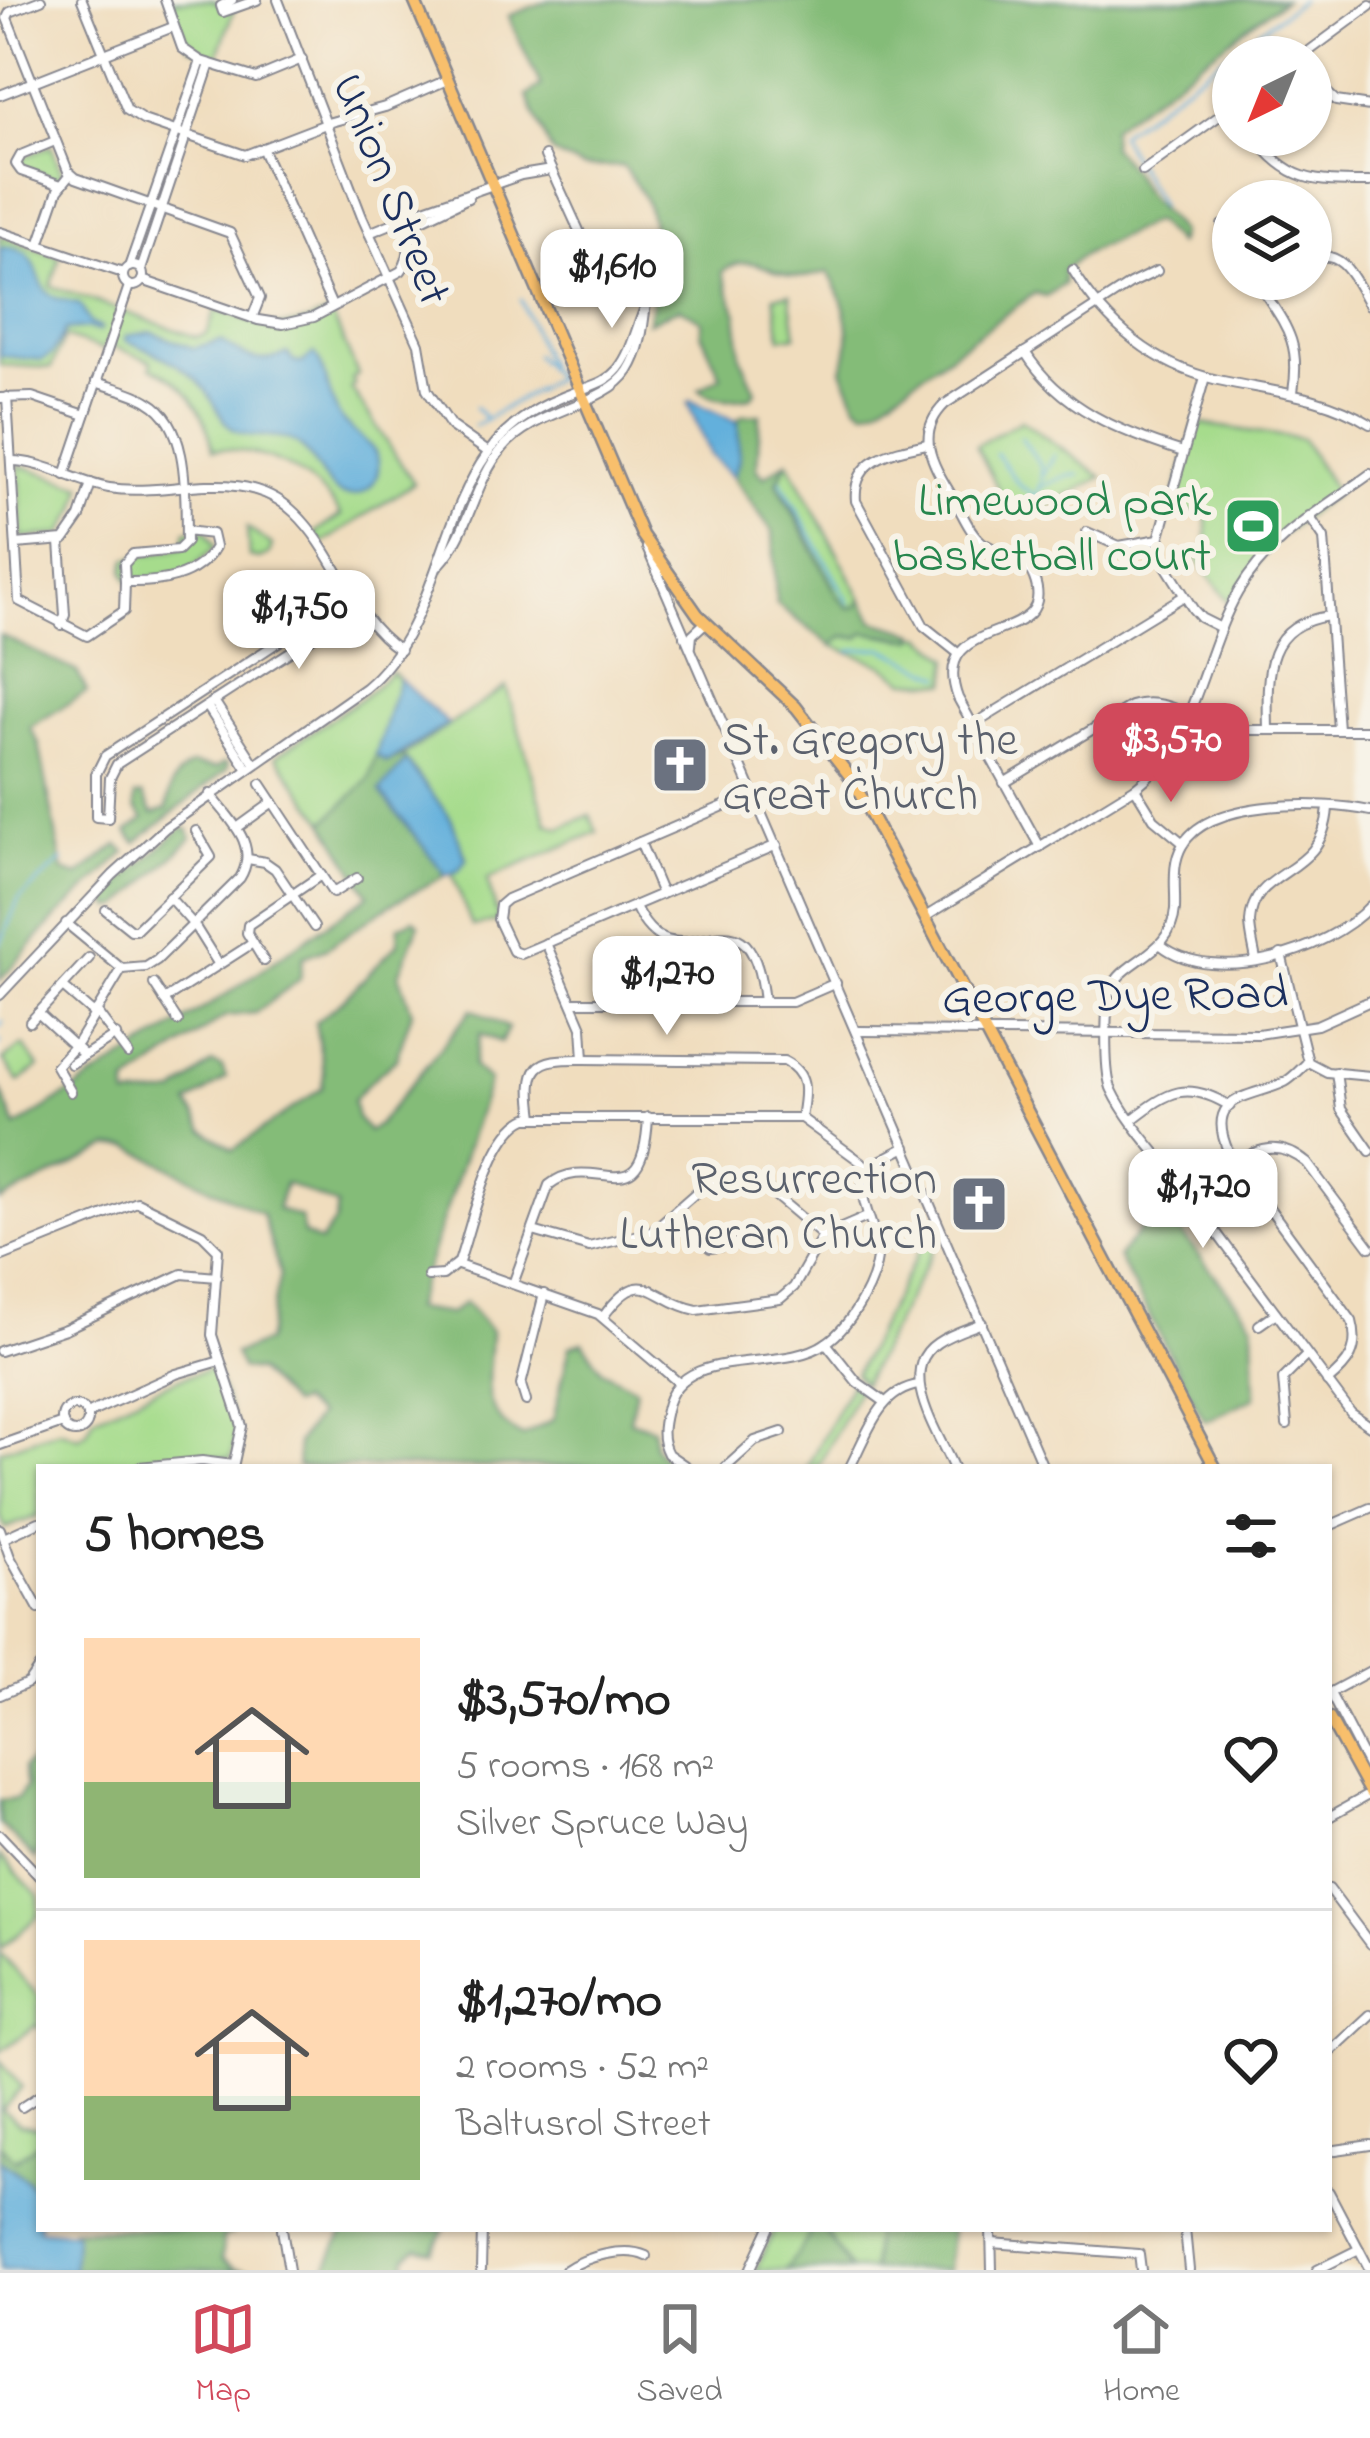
<!DOCTYPE html>
<html lang="en">
<head>
<meta charset="utf-8">
<style>
  :root { --surface:#fff; --page:#f2f2f2; --text:#222; --muted:#767676; --line:#e0e0e0; --accent:#d1495b }
  body { margin:0; font-family:"Indie Flower",sans-serif; background:var(--page); color:var(--text); height:100vh; display:flex; flex-direction:column; font-size:45px; white-space:nowrap }
  * { box-sizing:border-box; margin:0 }
  p { font-size:39px; color:var(--muted) }
  .icon { flex:none; width:66px; height:66px; fill:none; stroke:currentColor; stroke-width:2; stroke-linecap:round; stroke-linejoin:round }
  .map { position:relative; flex:1; overflow:hidden }
  .panel { position:absolute; left:36px; top:1464px; width:1296px; height:768px; display:flex; flex-direction:column; background:var(--surface); border-radius:0px; box-shadow:0 3px 9px #0004 }
  .panel>* { flex:none }
  .needle { width:78px; rotate:223deg }
  .fabs { position:absolute; left:1212px; top:36px; display:grid; gap:24px }
  .fabs a { display:grid; place-items:center; width:120px; height:120px; border-radius:50%; background:var(--surface); box-shadow:0 3px 9px #0004; font-size:60px }
  .price { position:absolute; translate:-50% -102px; padding:0 27px; border-radius:24px; background:#fff; color:#222; font-size:39px; line-height:78px; filter:drop-shadow(0 3px 6px #0008) }
  .price::after { content:''; position:absolute; left:50%; top:72px; width:36px; height:27px; margin-left:-18px; background:inherit; clip-path:polygon(0 0,100% 0,50% 100%) }
  .price.active { background:var(--accent); color:#fff }
  ul { padding:0; list-style:none }
  li { display:flex; align-items:center; gap:36px; height:300px; padding:0 48px }
  li+li { border-top:3px solid var(--line) }
  li span { display:grid; place-items:center; flex:none; width:336px; height:240px; border-radius:0px; color:#555 }
  li>.icon { margin-inline-start:auto }
  span .icon { width:144px; height:144px; fill:#fffc; stroke-width:1 }
  li b { font-size:51px }
  h2 { display:flex; justify-content:space-between; align-items:center; height:144px; padding:0 48px; font-size:51px }
  .dock { display:flex; justify-content:space-around; align-items:center; height:168px; border-top:3px solid var(--line); background:var(--surface); font-size:33px; color:var(--muted) }
  .dock a { display:grid; justify-items:center; gap:6px }
  .dock .active { color:var(--accent) }
  .map>svg:first-child { display:block }
  .green { fill:#a6dc8c; stroke:#608675; stroke-width:3 }
  .forest { fill:#84bc78; stroke:#50766b; stroke-width:3; fill-rule:evenodd }
  .water { fill:#63b0dc; stroke:#3f709d; stroke-width:3 }
  .lines { fill:none; stroke-linecap:round; stroke-linejoin:round }
  .stream { stroke:#63b0dc; stroke-width:3 }
  .minor-casing { stroke:#86868e; stroke-width:12 }
  .major-casing { stroke:#86868e; stroke-width:15 }
  .minor { stroke:#fff; stroke-width:8 }
  .major { stroke:#f8bf6c; stroke-width:10 }
  .labels { text-anchor:middle; stroke-width:12; stroke-linejoin:round; paint-order:stroke }
  .street-label { font-size:48px; fill:#1b2f5e; stroke:#f7f3e8 }
  .leisure-label { font-size:48px; fill:#27864d; stroke:#f7f3e8; text-anchor:end }
  .worship-label { font-size:48px; fill:#5b616d; stroke:#f7f3e8; text-anchor:start }
</style>
</head>
<body>
<div class="map">
<svg width="1370" height="2270" viewBox="0 0 1370 2270">
  <rect width="100%" height="100%" fill="#f7f3e8"/>
  <filter id="ink" filterUnits="userSpaceOnUse"><feTurbulence type="fractalNoise" baseFrequency=".00833" numOctaves="2"/><feDisplacementMap in="SourceGraphic" scale="24" xChannelSelector="R" yChannelSelector="G"/><feConvolveMatrix kernelMatrix="1 2 1 2 8 2 1 2 1" color-interpolation-filters="sRGB"/></filter>
  <filter id="wash" filterUnits="userSpaceOnUse"><feTurbulence type="fractalNoise" baseFrequency=".004" numOctaves="4" result="noise"/><feDisplacementMap in="SourceGraphic" scale="48" xChannelSelector="R" yChannelSelector="G"/><feGaussianBlur stdDeviation="2.7" result="paint"/><feColorMatrix in="noise" values="0 0 0 0 0 0 0 0 0 0 0 0 0 0 0 0 0 1.4 0 .05"/><feComposite in="paint" operator="in"/></filter>
  <g filter="url(#wash)">
    <rect width="100%" height="100%" fill="#f0ddbe"/>
    <g class="green">
      <path d="M170,0H211L234,9L217,58L189,47Z"/>
      <path d="M51,146L62,173L56,179L23,168L19,163L23,157Z"/>
      <path d="M0,236L60,257L51,286L196,337L207,334L216,309C265,326 282,335 331,312L358,375L352,379L355,385L351,388L414,483L322,544L315,533L341,515C311,471 266,449 213,449C206,411 186,382 151,367L152,361L106,344L103,350L65,337L51,368L0,365Z"/>
      <path d="M790,294L796,335L781,338L774,296Z"/>
      <path d="M1021,420L1102,477L1029,516L1008,507L976,446Z"/>
      <path d="M1196,423L1302,439L1336,493L1273,542L1229,602L1194,556L1207,545V516L1172,506Z"/>
      <path d="M788,461L862,599L857,607L849,609L839,598L792,505L777,483Z"/>
      <path d="M19,465L83,486L77,509L62,534L22,538Z"/>
      <path d="M247,528L272,545L269,555L259,559L249,557Z"/>
      <path d="M206,530L215,547L188,572L129,582L124,571L127,559L183,547L186,531Z"/>
      <path d="M865,632L904,639L923,636L950,658L947,683L906,681L883,665L831,645L844,636L855,638Z"/>
      <path d="M391,672L399,679L369,779L325,822L276,756L366,695Z"/>
      <path d="M506,687L547,823L560,828L590,815L597,832L487,879L499,921L472,926L452,874L466,858L451,819L403,756Z"/>
      <path d="M23,1045L39,1067L19,1082L3,1060Z"/>
      <path d="M934,1222L940,1237L863,1384L855,1374Z"/>
      <path d="M214,1368L237,1431L231,1459L205,1456L146,1460L127,1467H39V1516L5,1528L0,1515V1450L59,1430L79,1437L87,1431L94,1417L178,1379Z"/>
      <path d="M852,1381L858,1389L818,1467H807Z"/>
      <path d="M0,1856L39,1896V1916L0,1949Z"/>
      <path d="M0,1953L39,1997V2028L35,2026L0,2052Z"/>
      <path d="M0,2060L22,2087L2,2110L20,2124L39,2128V2142L15,2160L0,2144Z"/>
      <path d="M775,2229H810L809,2237L786,2270H755Z"/>
      <path d="M824,2229H874L872,2270H850Z"/>
    </g>
    <g class="forest">
      <path d="M550,0H1284L1112,127L1111,147C1132,163 1136,186 1153,203C1164,214 1172,220 1180,233L1177,244L1154,221L1082,255L1063,271L1064,284L1046,296L1035,293L878,406L865,410L857,404L842,369C855,336 846,302 828,272C819,274 807,278 798,277C772,277 751,248 722,272L737,314L741,357L756,391L751,397C730,400 716,402 699,389L721,376L701,333L702,321L680,308L648,322C658,288 658,243 648,207C644,193 631,179 623,166L583,167L552,153L527,96L541,86L508,16Z"/>
      <path d="M760,414L757,468L764,477L786,462L777,483L839,598L849,608L857,606L862,599L874,621L916,633L914,639L865,632L859,638L845,636L831,645L776,604L773,532L733,477L739,460L736,421L743,415Z"/>
      <path d="M0,635L77,672L87,692L30,727L39,744L63,871L78,876L118,845L126,852L57,917L0,980Z"/>
      <path d="M376,755L387,762L403,756L406,761L380,792L446,875L389,905L327,948L303,957L300,979L255,1013L225,1016L127,1085V1098L175,1094L212,1063L222,1067L226,1078L189,1104L204,1130L233,1150L322,1088L324,1073L315,1022L341,1002L398,943L399,926L414,919L419,924L399,974L412,1012L396,1059L367,1084L353,1101L357,1118L368,1131L378,1125L472,1009L508,1028L501,1042L480,1034L473,1066L489,1081L413,1309L450,1314L465,1302L491,1331C490,1375 476,1413 522,1436L553,1420L570,1346L583,1342L602,1370L636,1388L630,1420L653,1428L654,1446L671,1467H298L297,1443L317,1416L300,1402L291,1405L257,1371L242,1369L234,1354L266,1342L280,1274L262,1214L130,1147H110L0,1201V1087L16,1127L230,992L369,895L325,822L369,779ZM285,1183L337,1206L335,1221L320,1242L303,1234L301,1218L277,1209Z"/>
      <path d="M223,763H227V769L136,843L127,832L144,819L135,808V796L143,795L153,814L167,809C170,788 171,777 191,765L216,768Z"/>
      <path d="M182,828L188,829L191,837L189,841L120,907L112,908L107,902L111,891Z"/>
      <path d="M1160,1206L1253,1323L1255,1397L1205,1421L1118,1257Z"/>
      <path d="M36,1758L39,1759V1846L36,1859L0,1824V1800L18,1798L26,1787L23,1768Z"/>
      <path d="M39,2142V2196L28,2180L0,2160V2144L15,2160Z"/>
      <path d="M72,2229H232L233,2234L223,2237L222,2259L235,2268L250,2270H73Z"/>
      <path d="M345,2229H445L432,2251L417,2248L407,2255L405,2270H329L327,2265Z"/>
      <path d="M810,2229H824L850,2270H786L809,2237Z"/>
      <path d="M874,2229H951L948,2270H872Z"/>
    </g>
    <g class="water">
      <path d="M7,247C39,253 32,268 45,289C52,301 69,299 80,305L90,323L101,328L99,331L88,328L66,330L52,354L42,360L0,356V248Z"/>
      <path d="M151,332L193,348L221,341C243,356 261,368 287,353L294,362L302,363L314,353C329,372 327,400 342,420C355,437 382,446 378,470C377,479 371,488 363,492C329,510 320,460 298,444C278,430 256,441 236,431C220,422 215,400 203,387C184,364 152,351 125,340L126,336Z"/>
      <path d="M691,401L738,422L739,460L733,477L710,455L688,403Z"/>
      <path d="M399,679L448,724L387,762L376,755Z"/>
      <path d="M406,761L451,819L466,859L458,871L446,875L380,791Z"/>
      <path d="M0,2160C35,2187 39,2182 39,2229L75,2232L73,2270H0Z"/>
    </g>
    <g class="lines">
      <g class="stream">
        <path d="M1160,206L1119,134L1301,0"/>
        <path d="M521,300L547,365"/>
        <path d="M475,407L486,419"/>
        <path d="M474,426L556,378L535,355"/>
        <path d="M1021,437L1041,466L1042,480"/>
        <path d="M996,454L1020,486L1037,496"/>
        <path d="M1044,474L1054,455"/>
        <path d="M781,481L849,603"/>
        <path d="M1041,487L1066,476L1079,475"/>
        <path d="M1036,500L1041,483"/>
        <path d="M850,650L883,648L942,676"/>
        <path d="M0,944L19,899L63,860"/>
        <path d="M0,1028L3,1021"/>
        <path d="M0,1040V1044"/>
      </g>
    </g>
  </g>
  <g filter="url(#ink)">
    <g class="lines">
      <g class="minor-casing">
        <g id="minor">
          <path d="M41,0L10,12L7,18L68,171L76,178L230,233L260,298L252,318"/>
          <path d="M82,0L127,110L143,120L245,155L331,122L385,107L447,80"/>
          <path d="M165,0L182,48L201,61L256,78L302,59"/>
          <path d="M232,0L221,6L223,12L257,0"/>
          <path d="M278,0L362,217L419,344L427,390L451,426L488,452"/>
          <path d="M1301,57L1370,6"/>
          <path d="M1311,77L1336,101L1370,106"/>
          <path d="M0,95L173,27"/>
          <path d="M1253,135C1289,183 1314,182 1370,182"/>
          <path d="M55,141L21,155L16,164L21,171L61,185"/>
          <path d="M263,150L332,306"/>
          <path d="M545,156L601,279L612,286L648,289"/>
          <path d="M1143,171L1233,106"/>
          <path d="M1222,225L1233,242"/>
          <path d="M0,232L123,273"/>
          <path d="M369,233L413,215"/>
          <path d="M411,233L420,221L468,198"/>
          <path d="M39,245L58,190L70,175"/>
          <path d="M1311,260C1343,245 1356,283 1370,306"/>
          <circle cx="133" cy="276" r="10"/>
          <path d="M129,267L201,61"/>
          <path d="M141,270L210,64"/>
          <path d="M1073,270C1106,325 1155,366 1218,380C1272,392 1322,394 1370,424"/>
          <path d="M1256,279C1283,323 1302,338 1293,392"/>
          <path d="M142,280L258,320L283,324L314,317L401,271C415,252 403,228 419,211L521,175L551,170"/>
          <path d="M1262,290L1280,279"/>
          <path d="M1025,352C1061,409 1121,432 1183,452"/>
          <path d="M1205,377L1159,539L1166,566L1193,609L1201,618L1221,628"/>
          <path d="M96,382C113,388 134,392 149,402C191,426 185,500 186,542L178,550L133,554L124,564L125,582C158,583 197,579 215,547L212,534L186,531"/>
          <path d="M7,397L19,601L87,636L124,611L125,582"/>
          <path d="M0,398L32,397L85,415"/>
          <path d="M927,444C893,451 852,458 856,501L924,626L959,654"/>
          <path d="M11,461C44,461 76,482 109,488C171,498 242,462 295,513C337,553 350,617 400,650"/>
          <path d="M65,475L129,286"/>
          <path d="M1309,516L1324,538L1338,729"/>
          <path d="M1087,532L1119,546L1159,539"/>
          <path d="M60,542L65,615L61,625"/>
          <path d="M16,544L64,540L80,517L91,483"/>
          <path d="M647,548L1043,1467"/>
          <path d="M440,564C469,533 474,482 502,449C535,408 605,406 628,371C645,345 644,309 649,280"/>
          <path d="M303,606L319,630V633L117,764L110,778L108,818L96,817V774L105,756L312,620"/>
          <path d="M691,646L692,635L705,623"/>
          <path d="M214,701L254,763"/>
          <path d="M207,706L247,768"/>
          <path d="M973,725L1184,596"/>
          <path d="M1268,730C1267,675 1263,625 1329,616"/>
          <path d="M1004,783L1131,706C1167,694 1196,724 1231,730H1370"/>
          <path d="M261,784L333,893L357,878"/>
          <path d="M1135,788L1154,819L1183,843"/>
          <path d="M754,793L507,899L500,905L498,919L513,951L521,954L777,845"/>
          <path d="M1370,811C1324,801 1208,798 1182,846C1171,865 1176,888 1175,909C1171,961 1113,958 1108,1000C1106,1018 1104,1075 1112,1090C1128,1124 1160,1156 1182,1186C1238,1262 1294,1337 1351,1413L1370,1426"/>
          <path d="M237,828L273,802"/>
          <path d="M640,842L662,894"/>
          <path d="M1040,847L958,698C926,611 1061,649 1034,578C1025,554 1000,555 982,542C970,533 963,515 956,503C937,470 911,437 945,404L1130,284L1157,271"/>
          <path d="M248,859L265,862L275,869L314,927"/>
          <path d="M169,897L194,925L219,965"/>
          <path d="M635,906C677,999 750,866 764,1002"/>
          <path d="M106,910L131,930H136L211,857L196,831"/>
          <path d="M925,917L1135,788C1197,741 1201,656 1238,592C1270,537 1321,510 1370,474"/>
          <path d="M66,923L122,969L146,967L157,960L240,878C260,845 230,820 210,794"/>
          <path d="M546,943L582,1027L584,1059"/>
          <path d="M1161,945C1214,987 1328,952 1370,906"/>
          <path d="M1281,954L1308,1062L1327,1072L1370,1076"/>
          <path d="M1256,960C1254,948 1250,934 1250,922C1253,865 1323,880 1328,808"/>
          <path d="M264,961L247,933L248,925L321,875"/>
          <path d="M154,984L178,1021"/>
          <path d="M64,988L94,1014"/>
          <path d="M0,995L113,875L165,828L365,688C436,629 436,525 488,453C511,421 542,404 578,391C593,385 607,382 618,369C631,353 636,329 644,310"/>
          <path d="M164,1000L253,943"/>
          <path d="M572,1002H792L836,983"/>
          <path d="M96,1011L128,1054"/>
          <path d="M38,1013L84,1055"/>
          <path d="M30,1022L89,958"/>
          <path d="M857,1031L1258,1034L1317,1025L1370,1001"/>
          <path d="M1308,1062C1301,1068 1294,1077 1285,1082C1253,1098 1202,1093 1229,1153L1352,1321C1360,1350 1349,1364 1327,1382"/>
          <path d="M71,1064L116,1035"/>
          <path d="M1336,1072L1341,1109L1370,1151"/>
          <path d="M71,1092L56,1066L78,1042L122,969"/>
          <path d="M534,1117C527,1066 533,1058 584,1059L784,1061C810,1074 805,1094 801,1118"/>
          <path d="M1133,1119C1169,1091 1187,1080 1230,1106"/>
          <path d="M1236,1163C1261,1146 1282,1142 1307,1163L1370,1247"/>
          <path d="M868,1167L906,1147"/>
          <path d="M675,1214L710,1248L736,1244"/>
          <path d="M533,1231L589,1247L651,1232L707,1183L723,1177L759,1182L823,1236"/>
          <path d="M0,1257L137,1202L202,1234L218,1250L212,1335L242,1426L233,1467"/>
          <path d="M458,1265L598,1314L679,1383"/>
          <path d="M428,1276L443,1275L459,1262C472,1224 490,1134 527,1118H801L868,1167"/>
          <path d="M513,1284L549,1185C595,1148 643,1221 648,1117"/>
          <path d="M603,1317C644,1260 652,1302 697,1310L780,1299L794,1287L823,1236L867,1217"/>
          <path d="M1259,1325L1276,1313"/>
          <path d="M826,1343L857,1382L885,1402"/>
          <path d="M0,1351L65,1329L182,1274L217,1277"/>
          <path d="M526,1401L521,1385L544,1294"/>
          <circle cx="75" cy="1419" r="13"/>
          <path d="M87,1414L176,1374L220,1361"/>
          <path d="M1287,1425L1283,1379L1307,1355"/>
          <path d="M0,1445L63,1423"/>
          <path d="M139,1467L202,1461L233,1465"/>
          <path d="M687,1467L668,1454C660,1439 662,1426 666,1410C680,1342 781,1375 826,1343C851,1326 880,1277 877,1247C874,1218 853,1197 868,1167"/>
          <path d="M726,1467L755,1441L782,1432"/>
          <path d="M850,1467C867,1435 879,1390 919,1385"/>
          <path d="M953,1467C939,1434 895,1371 937,1343C950,1334 967,1329 982,1323"/>
          <path d="M1329,1526L1370,1508"/>
          <path d="M0,1529L10,1557L39,1609"/>
          <path d="M4,1538L39,1522"/>
          <path d="M1329,1693L1370,1671"/>
          <path d="M1330,1693L1370,1770"/>
          <path d="M0,1695L28,1683L39,1667"/>
          <path d="M1329,1817L1370,1794"/>
          <path d="M0,1835L39,1876"/>
          <path d="M1329,1889L1370,1944"/>
          <path d="M1329,2053L1370,2015"/>
          <path d="M22,2107L39,2096"/>
          <path d="M1329,2151L1370,2145"/>
          <path d="M1329,2192L1370,2270"/>
          <path d="M282,2229L289,2270"/>
          <path d="M991,2229L992,2270"/>
          <path d="M1185,2229L1189,2270"/>
          <path d="M992,2243L1139,2254L1141,2270"/>
          <path d="M481,2270L482,2229"/>
          <path d="M566,2270C585,2257 624,2246 646,2256"/>
          <path d="M750,2270L769,2229"/>
          <path d="M1317,2270L1359,2249"/>
        </g>
      </g>
      <g class="major-casing">
        <g id="major">
          <path d="M414,0L642,535L698,615L796,707L852,779L1215,1467"/>
          <path d="M1329,1718L1370,1793"/>
        </g>
      </g>
      <use href="#minor" class="minor"/>
      <use href="#major" class="major"/>
    </g>
  </g>
  <defs>
    <g id="stadium-square" transform="scale(3)"><rect x="-9" y="-9" width="18" height="18" rx="4" fill="#2e9e5b" stroke="#f7f3e8"/><path d="M0-5a6.5 5 0 1 0 0 10a6.5 5 0 1 0 0-10ZM-3.5-1.8h7v3.6h-7Z" fill="#fff"/></g>
    <g id="church-square" transform="scale(3)"><rect x="-9" y="-9" width="18" height="18" rx="4" fill="#6b7280" stroke="#f7f3e8"/><path d="M-1.2-6h2.4v3.5h3.3v2.4h-3.3V6h-2.4V-.1h-3.3v-2.4h3.3Z" fill="#fff"/></g>
  </defs>
  <g fill-rule="evenodd">
    <use href="#stadium-square" x="1253" y="526"/>
    <use href="#church-square" x="680" y="765"/>
    <use href="#church-square" x="979" y="1204"/>
  </g>
  <g class="labels">
    <g class="street-label">
      <text transform="translate(394 188) rotate(68)" y="17">Union Street</text>
      <text transform="translate(1115 993) rotate(-1)" y="17">George Dye Road</text>
    </g>
    <g class="leisure-label">
      <text x="1211" y="515">Limewood park<tspan x="1211" dy="55">basketball court</tspan></text>
    </g>
    <g class="worship-label">
      <text x="722" y="754">St. Gregory the<tspan x="722" dy="55">Great Church</tspan></text>
      <text x="937" y="1193" text-anchor="end">Resurrection<tspan x="937" dy="55">Lutheran Church</tspan></text>
    </g>
  </g>
</svg>
<div class="fabs">
<a><svg class="needle" viewBox="-14 -14 28 28"><path d="M0-13l5 13h-10z" fill="#e53935"/><path d="M0 13l5-13h-10z" fill="#767676"/></svg></a>
<a><svg class="icon" aria-label="layers" viewBox="0 0 24 24"><path d="M12 4l9 5-9 5-9-5zM3 14l9 5 9-5"/></svg></a>
</div>
<b class="price" style="left:612px;top:331px">$1,610</b>
<b class="price" style="left:299px;top:672px">$1,750</b>
<b class="price active" style="left:1171px;top:805px">$3,570</b>
<b class="price" style="left:667px;top:1038px">$1,270</b>
<b class="price" style="left:1203px;top:1251px">$1,720</b>
<section class="panel">
<h2>5 homes<svg class="icon" aria-label="filters" viewBox="0 0 24 24"><path d="M4 7h16M4 17h16"/><circle cx="9" cy="7" r="2"/><circle cx="15" cy="17" r="2"/></svg></h2>
<ul>
<li><span style="background:linear-gradient(#ffd9b3 60%,#8fb573 0)"><svg class="icon" aria-label="home" viewBox="0 0 24 24"><path d="M3 11l9-7 9 7M6 9v11h12V9"/></svg></span><div><b>$3,570/mo</b><p>5 rooms · 168 m²</p><p>Silver Spruce Way</p></div><svg class="icon" aria-label="heart" viewBox="0 0 24 24"><path d="M12 20l-8-8c-3-5 5-10 8-4 3-6 11-1 8 4z"/></svg></li>
<li><span style="background:linear-gradient(#ffd9b3 65%,#8fb573 0)"><svg class="icon" aria-label="home" viewBox="0 0 24 24"><path d="M3 11l9-7 9 7M6 9v11h12V9"/></svg></span><div><b>$1,270/mo</b><p>2 rooms · 52 m²</p><p>Baltusrol Street</p></div><svg class="icon" aria-label="heart" viewBox="0 0 24 24"><path d="M12 20l-8-8c-3-5 5-10 8-4 3-6 11-1 8 4z"/></svg></li>
</ul>
</section>
</div>
<nav class="dock">
<a class="active"><svg class="icon" aria-label="map" viewBox="0 0 24 24"><path d="M3 6l6-2 6 2 6-2v14l-6 2-6-2-6 2zM9 4v14M15 6v14"/></svg>Map</a>
<a><svg class="icon" aria-label="saved" viewBox="0 0 24 24"><path d="M7 4h10v16l-5-4-5 4z"/></svg>Saved</a>
<a><svg class="icon" aria-label="home" viewBox="0 0 24 24"><path d="M3 11l9-7 9 7M6 9v11h12V9"/></svg>Home</a>
</nav>
</body>
</html>
